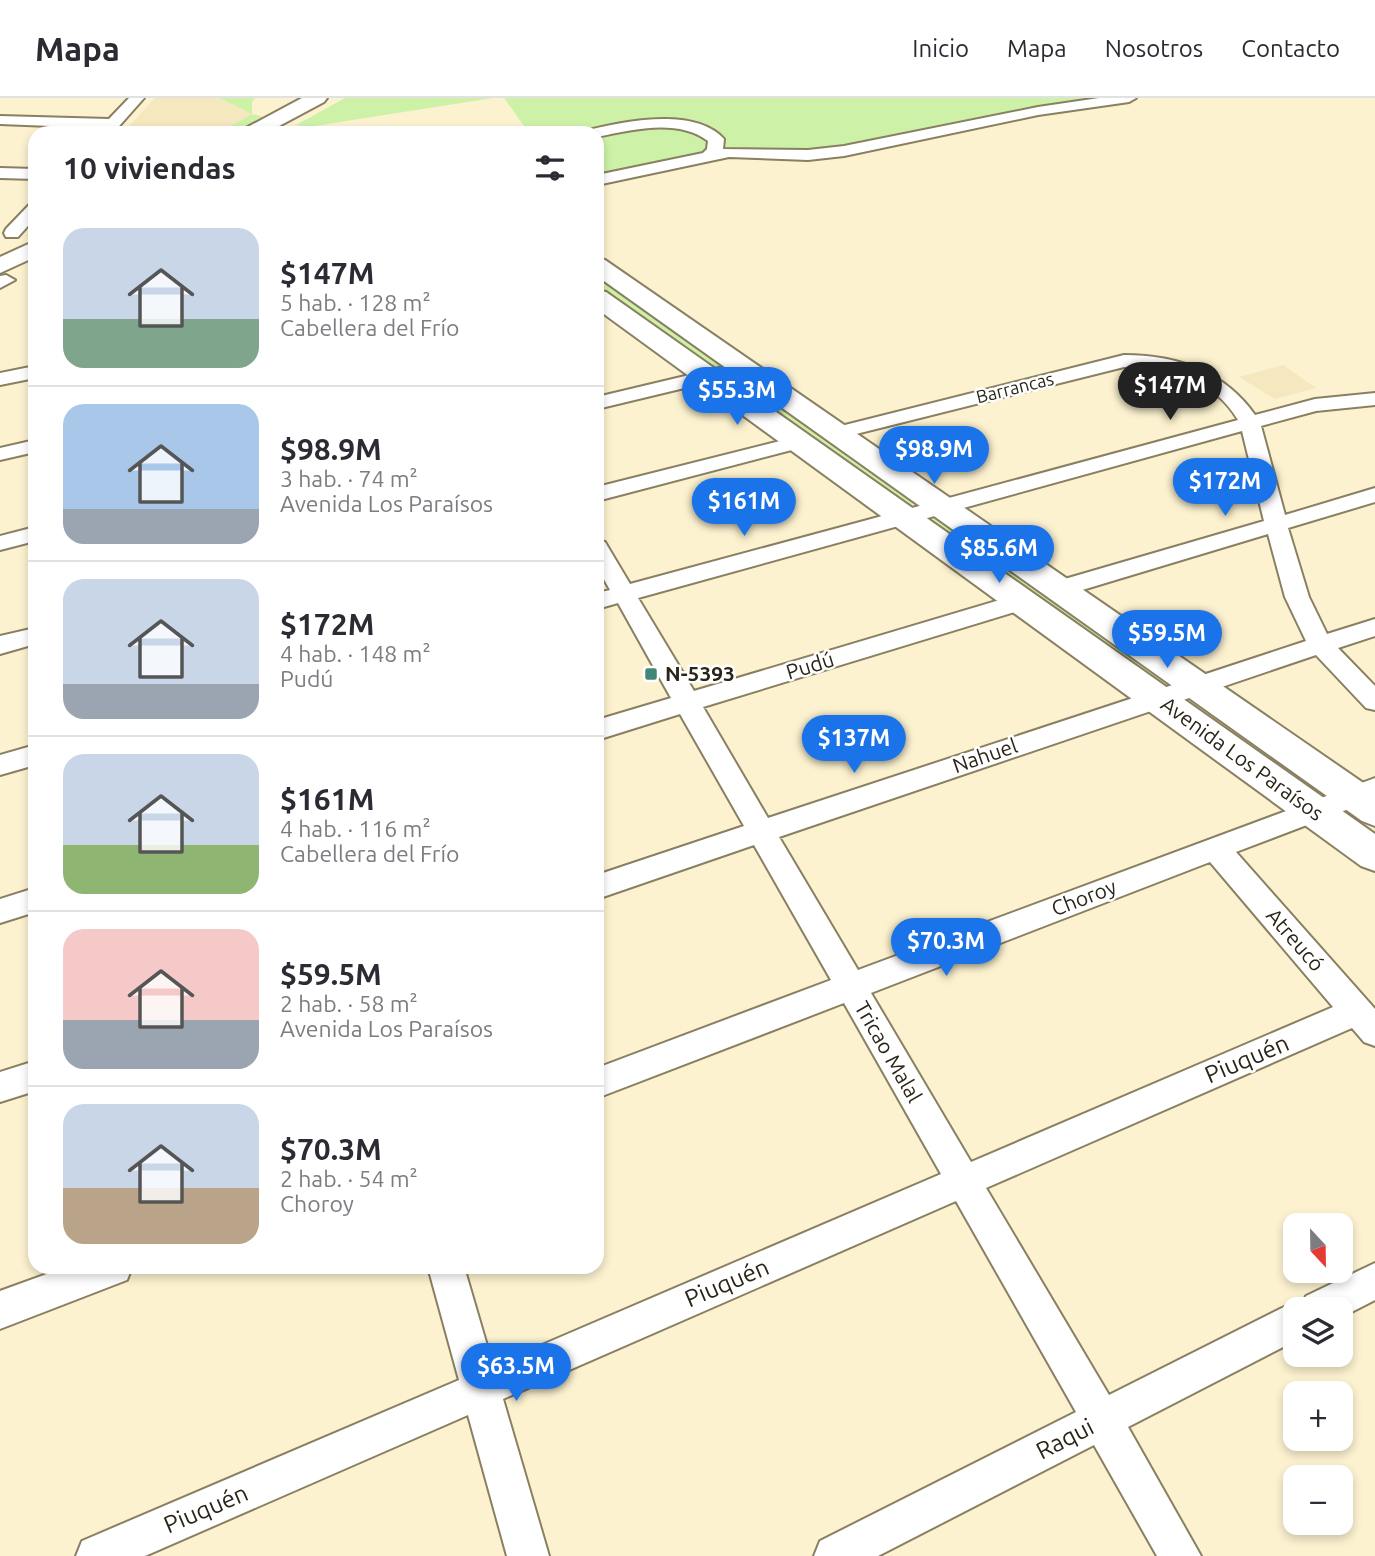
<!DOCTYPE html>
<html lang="es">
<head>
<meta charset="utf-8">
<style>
  :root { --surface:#fff; --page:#f2f2f3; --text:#2b2b33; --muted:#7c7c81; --line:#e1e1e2; --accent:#1a73e8 }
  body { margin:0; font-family:Ubuntu,sans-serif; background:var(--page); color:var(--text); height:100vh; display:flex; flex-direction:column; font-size:26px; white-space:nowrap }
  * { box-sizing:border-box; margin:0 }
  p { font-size:23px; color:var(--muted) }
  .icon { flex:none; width:38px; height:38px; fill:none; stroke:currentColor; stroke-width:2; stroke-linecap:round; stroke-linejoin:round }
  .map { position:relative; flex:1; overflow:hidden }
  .panel { position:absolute; left:28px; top:28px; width:576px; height:1148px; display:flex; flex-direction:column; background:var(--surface); border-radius:21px; box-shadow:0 4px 10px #0003 }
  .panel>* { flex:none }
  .needle { width:46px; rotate:158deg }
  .controls { position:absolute; left:1283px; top:1115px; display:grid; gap:14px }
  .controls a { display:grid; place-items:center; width:70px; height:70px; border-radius:14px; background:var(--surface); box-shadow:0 4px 10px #0003; font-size:35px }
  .price { position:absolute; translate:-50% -60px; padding:0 16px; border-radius:24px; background:var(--accent); color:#fff; font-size:23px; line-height:46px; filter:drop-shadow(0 2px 4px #0008) }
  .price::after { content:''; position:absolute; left:50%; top:42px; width:21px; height:16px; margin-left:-10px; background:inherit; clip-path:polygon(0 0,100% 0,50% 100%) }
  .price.on { background:#222; color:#fff }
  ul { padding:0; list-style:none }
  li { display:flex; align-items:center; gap:21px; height:175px; padding:0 35px }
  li+li { border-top:2px solid var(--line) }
  li span { display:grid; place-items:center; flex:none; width:196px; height:140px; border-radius:21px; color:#555 }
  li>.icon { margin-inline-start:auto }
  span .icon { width:84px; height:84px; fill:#fffc; stroke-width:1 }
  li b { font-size:30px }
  h2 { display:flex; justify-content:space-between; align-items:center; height:84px; padding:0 35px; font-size:30px }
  header { display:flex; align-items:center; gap:42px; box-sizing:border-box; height:98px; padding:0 35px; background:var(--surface); border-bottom:2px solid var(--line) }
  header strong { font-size:33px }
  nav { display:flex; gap:38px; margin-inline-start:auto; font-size:24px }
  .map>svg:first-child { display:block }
  .built { fill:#f5e8bf }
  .green { fill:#cdf2a7 }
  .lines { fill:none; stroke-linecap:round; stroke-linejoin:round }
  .minor-casing { stroke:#897f61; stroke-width:4 }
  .secondary-casing { stroke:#897f61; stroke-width:4 }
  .minor { fill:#fff; fill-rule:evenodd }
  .secondary { fill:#fff; fill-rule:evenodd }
  .poi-dot { fill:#448676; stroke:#fff; stroke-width:2.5 }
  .labels { text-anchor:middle; stroke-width:5; stroke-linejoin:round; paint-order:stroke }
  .far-street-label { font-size:18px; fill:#292518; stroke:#fff }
  .street-label { font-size:21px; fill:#292518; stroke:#fff }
  .poi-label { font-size:21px; font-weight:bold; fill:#292518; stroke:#fff; text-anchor:start }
  .near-street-label { font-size:24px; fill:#292518; stroke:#fff }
</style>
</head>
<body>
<header>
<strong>Mapa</strong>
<nav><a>Inicio</a><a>Mapa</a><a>Nosotros</a><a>Contacto</a></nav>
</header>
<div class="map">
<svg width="1375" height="1458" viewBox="0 0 1375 1458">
  <rect width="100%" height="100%" fill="#fcf2d0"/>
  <g class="built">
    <path d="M155,0H219L252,16L218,35H123Z"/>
    <path d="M1283,267L1316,290L1275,301L1239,279Z"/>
  </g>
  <g class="green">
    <path d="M219,0H255L252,4V16L273,21L245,35H218L252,16Z"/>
    <path d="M345,0H493L308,29L296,27Z"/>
    <path d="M504,0H1129L844,53L753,54L597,82V35H529Z"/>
    <path d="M597,175L720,262L722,267L716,270L704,268L597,192Z"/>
    <path d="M739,279L918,404L908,408L730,283Z"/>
    <path d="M936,419L1168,583L1159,585L930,424Z"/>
    <path d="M1192,602L1322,692L1321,694L1318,697L1189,606Z"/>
  </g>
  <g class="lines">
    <g class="minor-casing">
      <g id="minor">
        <path d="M129,0H144L113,35H97L101,30L0,26V18L109,21Z"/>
        <path d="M1099,0H1136L1129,4L1038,17L844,58L808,62L729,59L597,87V77L703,55L707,51L708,43C677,20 632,32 597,39V35H586L589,32C625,23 695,9 724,41L723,51L808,52L844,48L1038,9Z"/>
        <path d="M0,70L35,71V81L0,80Z"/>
        <path d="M35,105V120L18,139H6L4,135L6,131L29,107Z"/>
        <path d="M6,177L15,182L0,190V178Z"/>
        <path d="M1124,257C1177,257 1224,273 1255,317L1315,301L1375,295V307L1316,313L1261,328L1285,417L1375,390V404L1288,430L1309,499L1327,536L1375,521V538L1338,550L1375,588V612L1366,610L1316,557L779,739L858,872L1375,680V701L1236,754L1375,911V948L1364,944L1352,930L986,1090L1109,1297L1282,1210L1295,1204L1302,1207L1306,1198L1375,1165V1202L1340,1220V1211H1295V1243L1128,1329L1201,1458H1157L1094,1347L878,1458H814L820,1443L1076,1314L956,1103L503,1301L549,1458H507L468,1317L145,1458H76L82,1443L459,1282L428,1169H464L493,1268L941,1076L844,905L597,1000V970L831,882L754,747L597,801V777L744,728L680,616L597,642V622L671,600L618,505L597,511V495L610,492L597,469V442L605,444L630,486L1238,322C1214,281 1168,268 1124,269L836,341L829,339L826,335L829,331ZM1242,333L1264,423L1051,485L1047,491L1051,497L1059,499L1268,436L1285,499L1306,543L768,720L703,609L1031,509L1035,503L1031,497L1023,495L694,593L638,500ZM1210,764L1333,909L971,1064L871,895Z"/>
        <path d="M744,264L754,270L751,274L597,311V299Z"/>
        <path d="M35,268V280L0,287V275Z"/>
        <path d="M800,338L807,340L810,344L807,348L597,403V389Z"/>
        <path d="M35,342V354L0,362V350Z"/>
        <path d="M35,429V443L0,452V438Z"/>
        <path d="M35,530V546L0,556V538Z"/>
        <path d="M35,647V667L0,677V657Z"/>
        <path d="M35,790V814L0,825V801Z"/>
        <path d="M35,963V993L0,1004V974Z"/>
        <path d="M66,1169H132L127,1182L0,1231V1193Z"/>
      </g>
    </g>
    <g class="secondary-casing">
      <g id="secondary">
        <path d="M302,0H327L324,4L266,35H241L244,31Z"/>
        <path d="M35,143V159L0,175V159Z"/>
        <path d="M597,160L605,162L1375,693V728L1362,723L597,178Z"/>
        <path d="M597,192L606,194L1375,736V773L1361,768L597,211Z"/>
      </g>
    </g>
    <use href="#minor" class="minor"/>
    <use href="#secondary" class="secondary"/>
  </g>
  <rect class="poi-dot" x="644" y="569" width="14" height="14" rx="3.5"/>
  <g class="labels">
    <g class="far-street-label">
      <text transform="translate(1015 290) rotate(-14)" y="6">Barrancas</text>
    </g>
    <g class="street-label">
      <text transform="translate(810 568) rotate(-17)" y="7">Pudú</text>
      <text transform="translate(985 658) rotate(-19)" y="7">Nahuel</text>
      <text transform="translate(1242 661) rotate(36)" y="7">Avenida Los Paraísos</text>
      <text transform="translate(1084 800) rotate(-21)" y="7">Choroy</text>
      <text transform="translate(1295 842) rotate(49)" y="7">Atreucó</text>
      <text transform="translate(888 954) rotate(60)" y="7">Tricao Malal</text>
    </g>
    <g class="poi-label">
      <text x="665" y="583">N-5393</text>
    </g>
    <g class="near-street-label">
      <text transform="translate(1247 961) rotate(-23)" y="8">Piuquén</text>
      <text transform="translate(727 1185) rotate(-23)" y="8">Piuquén</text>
      <text transform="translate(1065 1341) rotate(-27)" y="8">Raqui</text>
      <text transform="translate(206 1411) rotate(-23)" y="8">Piuquén</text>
    </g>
  </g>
</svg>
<div class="controls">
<a><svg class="needle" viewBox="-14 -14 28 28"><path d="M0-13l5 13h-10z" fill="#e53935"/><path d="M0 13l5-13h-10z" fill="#7c7c81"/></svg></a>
<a><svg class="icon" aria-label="layers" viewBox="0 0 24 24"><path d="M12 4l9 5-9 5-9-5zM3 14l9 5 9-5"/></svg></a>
<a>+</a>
<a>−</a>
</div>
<b class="price on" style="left:1170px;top:324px">$147M</b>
<b class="price" style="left:737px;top:329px">$55.3M</b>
<b class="price" style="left:934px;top:388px">$98.9M</b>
<b class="price" style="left:1225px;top:420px">$172M</b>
<b class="price" style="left:744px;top:440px">$161M</b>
<b class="price" style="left:999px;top:487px">$85.6M</b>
<b class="price" style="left:1167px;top:572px">$59.5M</b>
<b class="price" style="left:854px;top:677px">$137M</b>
<b class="price" style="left:946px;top:880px">$70.3M</b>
<b class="price" style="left:516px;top:1305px">$63.5M</b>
<section class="panel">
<h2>10 viviendas<svg class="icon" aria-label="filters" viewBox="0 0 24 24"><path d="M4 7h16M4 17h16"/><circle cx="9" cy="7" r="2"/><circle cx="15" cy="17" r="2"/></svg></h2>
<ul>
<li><span style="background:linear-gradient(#c9d6e8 65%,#7fa58c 0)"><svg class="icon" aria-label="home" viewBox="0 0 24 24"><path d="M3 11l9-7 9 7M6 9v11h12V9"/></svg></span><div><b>$147M</b><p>5 hab. · 128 m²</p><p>Cabellera del Frío</p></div></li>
<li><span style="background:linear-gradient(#a9c7e8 75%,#9aa5b1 0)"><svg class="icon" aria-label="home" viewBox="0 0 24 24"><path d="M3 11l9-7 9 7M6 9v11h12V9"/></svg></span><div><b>$98.9M</b><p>3 hab. · 74 m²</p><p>Avenida Los Paraísos</p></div></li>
<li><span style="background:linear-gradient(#c9d6e8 75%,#9aa5b1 0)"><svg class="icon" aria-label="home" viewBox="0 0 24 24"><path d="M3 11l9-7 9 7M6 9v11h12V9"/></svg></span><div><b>$172M</b><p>4 hab. · 148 m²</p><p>Pudú</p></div></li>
<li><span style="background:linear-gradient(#c9d6e8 65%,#8fb573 0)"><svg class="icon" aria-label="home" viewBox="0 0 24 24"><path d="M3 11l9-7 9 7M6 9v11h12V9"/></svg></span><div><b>$161M</b><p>4 hab. · 116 m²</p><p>Cabellera del Frío</p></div></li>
<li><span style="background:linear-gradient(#f6c9c9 65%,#9aa5b1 0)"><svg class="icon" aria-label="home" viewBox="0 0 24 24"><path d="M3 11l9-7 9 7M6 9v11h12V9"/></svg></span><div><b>$59.5M</b><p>2 hab. · 58 m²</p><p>Avenida Los Paraísos</p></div></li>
<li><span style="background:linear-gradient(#c9d6e8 60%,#b9a48a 0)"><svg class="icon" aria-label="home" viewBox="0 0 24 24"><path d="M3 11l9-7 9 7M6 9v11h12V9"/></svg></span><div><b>$70.3M</b><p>2 hab. · 54 m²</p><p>Choroy</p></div></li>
</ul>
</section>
</div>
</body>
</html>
